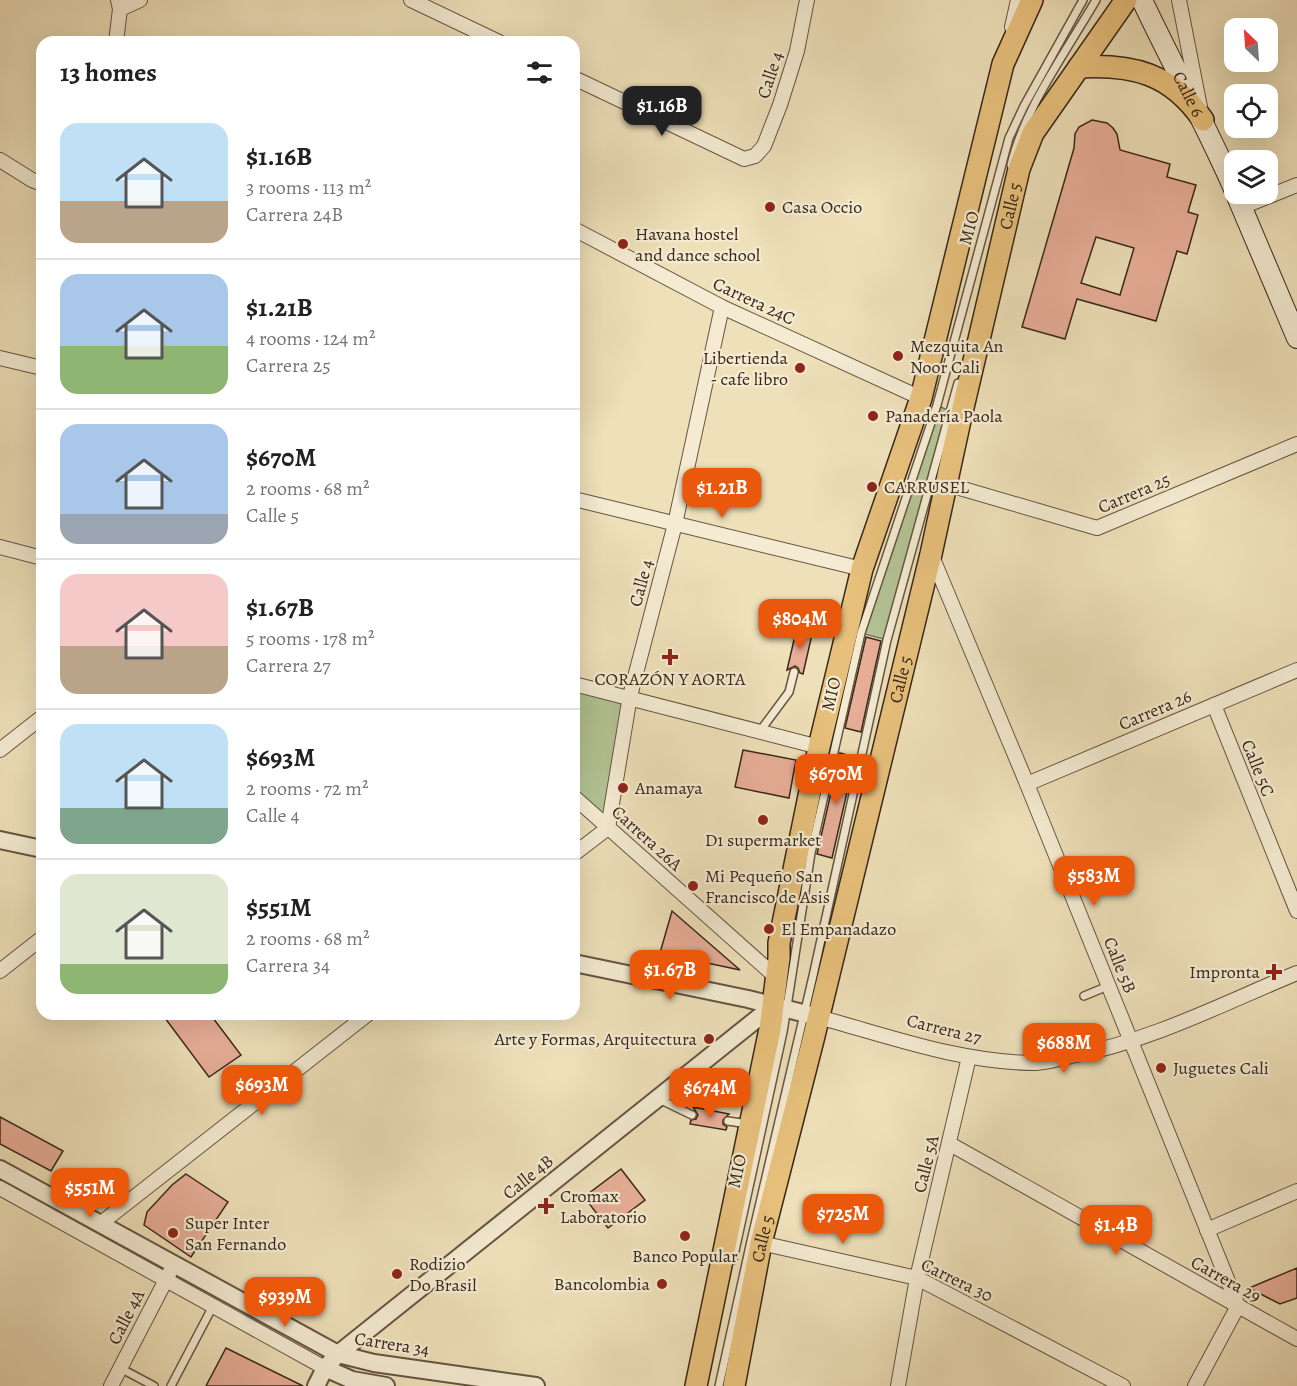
<!DOCTYPE html>
<html lang="en">
<head>
<meta charset="utf-8">
<style>
  :root { --surface:#fff; --page:#f6f6f6; --text:#222; --muted:#767676; --line:#e0e0e0; --accent:#ea580c }
  body { margin:0; font-family:Alegreya,serif; background:var(--page); color:var(--text); height:100vh; display:flex; flex-direction:column; font-size:22px; white-space:nowrap }
  * { box-sizing:border-box; margin:0 }
  p { font-size:20px; color:var(--muted) }
  .icon { flex:none; width:33px; height:33px; fill:none; stroke:currentColor; stroke-width:2; stroke-linecap:round; stroke-linejoin:round }
  .map { position:relative; flex:1; overflow:hidden }
  .drawer { position:absolute; left:36px; top:36px; width:544px; height:984px; display:flex; flex-direction:column; background:var(--surface); border-radius:18px; box-shadow:0 6px 24px #0002 }
  .drawer>* { flex:none }
  .needle { width:39px; rotate:335deg }
  .tools { position:absolute; left:1224px; top:18px; display:grid; gap:12px }
  .tools a { display:grid; place-items:center; width:54px; height:54px; border-radius:12px; background:var(--surface); box-shadow:0 6px 24px #0002; font-size:30px }
  .price { position:absolute; translate:-50% -51px; padding:0 14px; border-radius:12px; background:var(--accent); color:#fff; font-size:20px; line-height:39px; filter:drop-shadow(0 2px 3px #0008) }
  .price::after { content:''; position:absolute; left:50%; top:36px; width:18px; height:14px; margin-left:-9px; background:inherit; clip-path:polygon(0 0,100% 0,50% 100%) }
  .price.selected { background:#222; color:#fff }
  ul { padding:0; list-style:none }
  li { display:flex; align-items:center; gap:18px; height:150px; padding:0 24px }
  li+li { border-top:2px solid var(--line) }
  li span { display:grid; place-items:center; flex:none; width:168px; height:120px; border-radius:18px; color:#555 }
  li>.icon { margin-inline-start:auto }
  span .icon { width:72px; height:72px; fill:#fffc; stroke-width:1 }
  li b { font-size:26px }
  h2 { display:flex; justify-content:space-between; align-items:center; height:72px; padding:0 24px; font-size:26px }
  .map>svg:first-child { display:block }
  .green { fill:#b3c394; stroke:#767557; stroke-width:1.5 }
  .building { fill:#e8ae98; stroke:#38271a; stroke-width:1.5; fill-rule:evenodd }
  .lines { fill:none; stroke-linecap:round; stroke-linejoin:round }
  .service-casing { stroke:#665542; stroke-width:10 }
  .minor-casing { stroke:#665542; stroke-width:16 }
  .tertiary-casing { stroke:#665542; stroke-width:20 }
  .secondary-casing { stroke:#38271a; stroke-width:22 }
  .primary-casing { stroke:#38271a; stroke-width:24 }
  .service { stroke:#f4ebd2; stroke-width:7 }
  .minor { stroke:#f4ebd2; stroke-width:14 }
  .tertiary { stroke:#f4ebd2; stroke-width:16 }
  .secondary { stroke:#f4ebd2; stroke-width:20 }
  .primary { stroke:#e7c07c; stroke-width:21 }
  .poi-dot { fill:#8f2418; stroke:#f4ebd2; stroke-width:2 }
  .labels { text-anchor:middle; stroke-width:4.5; stroke-linejoin:round; paint-order:stroke }
  .street-label { font-size:18px; fill:#38271a; stroke:#f4ebd2 }
  .poi-label { font-size:18px; fill:#38271a; stroke:#f4ebd2; text-anchor:start }
</style>
</head>
<body>
<div class="map">
<svg width="1297" height="1386" viewBox="0 0 1297 1386">
  <rect width="100%" height="100%" fill="#eee0b9"/>
  <filter id="stains"><feTurbulence type="fractalNoise" baseFrequency=".00333" numOctaves="4"/><feColorMatrix values="0 0 0 0 .2 0 0 0 0 .09 0 0 0 0 .02 0 0 0 .5 -.17"/></filter>
  <radialGradient id="worn" r=".72"><stop offset=".6" stop-color="#630" stop-opacity="0"/><stop offset="1" stop-color="#630" stop-opacity=".3"/></radialGradient>
  <g class="green">
    <path d="M937,405L951,412L887,640L861,633Z"/>
    <path d="M574,684L630,696L608,828L575,797Z"/>
  </g>
  <g class="building">
    <path d="M1092,120L1107,123L1113,128L1117,134L1120,150L1170,164L1167,177L1196,185L1188,212L1198,215L1187,254L1177,251L1156,321L1077,299L1065,339L1022,327L1074,148L1075,134L1079,127ZM1096,237L1134,248L1120,295L1081,283Z"/>
    <path d="M797,627L801,628L802,632L805,634L813,630L803,674L800,673L798,668L795,666L787,670Z"/>
    <path d="M866,637L881,641L861,732L845,728Z"/>
    <path d="M743,750L796,760L789,798L735,787Z"/>
    <path d="M840,753L855,757L832,858L817,854Z"/>
    <path d="M672,911L740,970L660,953Z"/>
    <path d="M162,1014H210L241,1055L209,1077Z"/>
    <path d="M693,1107L729,1114L723,1120V1124L727,1127L726,1130L690,1124L691,1120L696,1119L698,1115Z"/>
    <path d="M0,1117L63,1151L51,1171L0,1144Z"/>
    <path d="M621,1169L645,1200L608,1228L584,1197Z"/>
    <path d="M186,1174L228,1202L191,1257L144,1225L147,1212L172,1185Z"/>
    <path d="M1297,1268V1298L1280,1304L1249,1288Z"/>
    <path d="M226,1348L303,1386H206Z"/>
  </g>
  <g class="lines">
    <g class="service-casing">
      <g id="service">
        <path d="M1011,165C1025,107 1066,52 1096,0"/>
        <path d="M806,629L808,622H847"/>
        <path d="M760,731L789,692L794,672"/>
        <path d="M1084,996L1108,986"/>
        <path d="M659,1099L692,1115"/>
        <path d="M728,1121L748,1124"/>
        <path d="M733,1260L783,1032L811,853L861,633L937,405L1009,138L1024,106L1083,0"/>
        <path d="M120,1368L154,1386"/>
        <path d="M171,1386L213,1306"/>
        <path d="M719,1386L751,1241L813,976L887,640L958,383"/>
      </g>
    </g>
    <g class="minor-casing">
      <g id="minor">
        <path d="M411,0L499,42"/>
        <path d="M1179,0L1200,107"/>
        <path d="M120,9L140,0"/>
        <path d="M1012,27L1018,0"/>
        <path d="M116,42L120,9L118,0"/>
        <path d="M574,78L744,159L755,156L764,146L780,105L797,51L807,0"/>
        <path d="M0,160L32,180L42,184"/>
        <path d="M1242,207L1297,185"/>
        <path d="M574,229L722,307L921,398"/>
        <path d="M0,358L42,368"/>
        <path d="M946,484L1097,528L1297,444"/>
        <path d="M574,499L862,569"/>
        <path d="M0,547L42,558"/>
        <path d="M931,554L1027,784L1238,1306L1195,1386"/>
        <path d="M574,684L819,747"/>
        <path d="M1214,705L1297,911"/>
        <path d="M0,750L42,717"/>
        <path d="M1027,784L1297,670"/>
        <path d="M574,797L776,977"/>
        <path d="M574,854L608,828L630,696L675,524L722,307"/>
        <path d="M0,971L42,938"/>
        <path d="M818,1017C889,1036 961,1063 1036,1063C1047,1062 1060,1059 1071,1056C1149,1042 1224,1003 1297,973"/>
        <path d="M950,1144L1297,1339"/>
        <path d="M0,1188L325,1368"/>
        <path d="M100,1224L368,1014"/>
        <path d="M1207,1230L1297,1191"/>
        <path d="M761,1243L917,1278L1123,1386"/>
        <path d="M111,1386L170,1272"/>
        <path d="M898,1386L917,1278L969,1057"/>
      </g>
    </g>
    <g class="tertiary-casing">
      <g id="tertiary">
        <path d="M0,840L42,849"/>
        <path d="M574,963L748,999L818,1017"/>
        <path d="M0,1169L338,1354L374,1363L536,1386"/>
        <path d="M325,1368L352,1380L386,1386"/>
        <path d="M316,1386L325,1368L338,1354L773,1006"/>
      </g>
    </g>
    <g class="secondary-casing">
      <g id="secondary">
        <path id="s1" d="M1142,0C1172,64 1206,125 1234,189"/>
        <path d="M1236,194L1297,338"/>
      </g>
    </g>
    <g class="primary-casing">
      <g id="primary">
        <path d="M1079,67C1132,64 1171,73 1203,120"/>
        <path d="M696,1386L770,1029L779,958V943L819,747L862,569L921,398L1003,64L1032,0"/>
        <path id="s2" d="M734,1386L761,1243L813,1040L931,554L961,416L1019,169L1033,133L1126,0"/>
      </g>
    </g>
    <use href="#service" class="service"/>
    <use href="#minor" class="minor"/>
    <use href="#tertiary" class="tertiary"/>
    <use href="#secondary" class="secondary"/>
    <use href="#primary" class="primary"/>
  </g>
  <g class="poi-dot">
    <circle cx="770" cy="207" r="6"/>
    <circle cx="623" cy="244" r="6"/>
    <circle cx="898" cy="356" r="6"/>
    <circle cx="800" cy="368" r="6"/>
    <circle cx="873" cy="416" r="6"/>
    <circle cx="872" cy="487" r="6"/>
    <path d="M667 648h6v6h6v6h-6v6h-6v-6h-6v-6h6z"/>
    <circle cx="623" cy="788" r="6"/>
    <circle cx="763" cy="820" r="6"/>
    <circle cx="693" cy="886" r="6"/>
    <circle cx="769" cy="929" r="6"/>
    <path d="M1271 963h6v6h6v6h-6v6h-6v-6h-6v-6h6z"/>
    <circle cx="709" cy="1039" r="6"/>
    <circle cx="1161" cy="1068" r="6"/>
    <path d="M543 1197h6v6h6v6h-6v6h-6v-6h-6v-6h6z"/>
    <circle cx="173" cy="1233" r="6"/>
    <circle cx="685" cy="1236" r="6"/>
    <circle cx="397" cy="1274" r="6"/>
    <circle cx="662" cy="1284" r="6"/>
  </g>
  <g class="labels">
    <g class="street-label">
      <text transform="translate(770 75) rotate(-72)" y="6">Calle 4</text>
      <text dy="6" stroke="none"><textPath href="#s1" startOffset="105">Calle 6</textPath></text>
      <text dy="6" stroke="none"><textPath href="#s2" startOffset="1212">Calle 5</textPath></text>
      <text transform="translate(969 228) rotate(-75)" y="6">MIO</text>
      <text transform="translate(754 301) rotate(25)" y="6">Carrera 24C</text>
      <text transform="translate(1134 493) rotate(-23)" y="6">Carrera 25</text>
      <text transform="translate(641 583) rotate(-75)" y="6">Calle 4</text>
      <text dy="6" stroke="none"><textPath href="#s2" startOffset="726">Calle 5</textPath></text>
      <text transform="translate(831 694) rotate(-77)" y="6">MIO</text>
      <text transform="translate(1155 710) rotate(-23)" y="6">Carrera 26</text>
      <text transform="translate(1258 768) rotate(68)" y="6">Calle 5C</text>
      <text transform="translate(647 838) rotate(42)" y="6">Carrera 26A</text>
      <text transform="translate(1120 965) rotate(68)" y="6">Calle 5B</text>
      <text transform="translate(944 1029) rotate(14)" y="6">Carrera 27</text>
      <text transform="translate(926 1164) rotate(-76)" y="6">Calle 5A</text>
      <text transform="translate(737 1171) rotate(-78)" y="6">MIO</text>
      <text transform="translate(528 1177) rotate(-39)" y="6">Calle 4B</text>
      <text dy="6" stroke="none"><textPath href="#s2" startOffset="150">Calle 5</textPath></text>
      <text transform="translate(1226 1279) rotate(29)" y="6">Carrera 29</text>
      <text transform="translate(957 1280) rotate(26)" y="6">Carrera 30</text>
      <text transform="translate(126 1317) rotate(-63)" y="6">Calle 4A</text>
      <text transform="translate(392 1344) rotate(9)" y="6">Carrera 34</text>
    </g>
    <g class="poi-label">
      <text x="782" y="213">Casa Occio</text>
      <text x="635" y="240">Havana hostel<tspan x="635" dy="21">and dance school</tspan></text>
      <text x="910" y="352">Mezquita An<tspan x="910" dy="21">Noor Cali</tspan></text>
      <text x="788" y="364" text-anchor="end">Libertienda<tspan x="788" dy="21">- cafe libro</tspan></text>
      <text x="885" y="422">Panadería Paola</text>
      <text x="884" y="493">CARRUSEL</text>
      <text x="670" y="685" text-anchor="middle">CORAZÓN Y AORTA</text>
      <text x="635" y="794">Anamaya</text>
      <text x="763" y="846" text-anchor="middle">D1 supermarket</text>
      <text x="705" y="882">Mi Pequeño San<tspan x="705" dy="21">Francisco de Asis</tspan></text>
      <text x="781" y="935">El Empanadazo</text>
      <text x="1260" y="978" text-anchor="end">Impronta</text>
      <text x="697" y="1045" text-anchor="end">Arte y Formas, Arquitectura</text>
      <text x="1173" y="1074">Juguetes Cali</text>
      <text x="560" y="1202">Cromax<tspan x="560" dy="21">Laboratorio</tspan></text>
      <text x="185" y="1229">Super Inter<tspan x="185" dy="21">San Fernando</tspan></text>
      <text x="685" y="1262" text-anchor="middle">Banco Popular</text>
      <text x="409" y="1270">Rodizio<tspan x="409" dy="21">Do Brasil</tspan></text>
      <text x="650" y="1290" text-anchor="end">Bancolombia</text>
    </g>
  </g>
  <rect width="100%" height="100%" filter="url(#stains)"/>
  <rect width="100%" height="100%" fill="url(#worn)"/>
</svg>
<div class="tools">
<a><svg class="needle" viewBox="-14 -14 28 28"><path d="M0-13l5 13h-10z" fill="#e53935"/><path d="M0 13l5-13h-10z" fill="#767676"/></svg></a>
<a><svg class="icon" aria-label="locate" viewBox="0 0 24 24"><circle cx="12" cy="12" r="6"/><path d="M12 2v4M12 18v4M2 12h4M18 12h4"/></svg></a>
<a><svg class="icon" aria-label="layers" viewBox="0 0 24 24"><path d="M12 4l9 5-9 5-9-5zM3 14l9 5 9-5"/></svg></a>
</div>
<b class="price selected" style="left:662px;top:137px">$1.16B</b>
<b class="price" style="left:722px;top:519px">$1.21B</b>
<b class="price" style="left:800px;top:650px">$804M</b>
<b class="price" style="left:836px;top:805px">$670M</b>
<b class="price" style="left:1094px;top:907px">$583M</b>
<b class="price" style="left:670px;top:1001px">$1.67B</b>
<b class="price" style="left:1064px;top:1074px">$688M</b>
<b class="price" style="left:262px;top:1116px">$693M</b>
<b class="price" style="left:710px;top:1119px">$674M</b>
<b class="price" style="left:90px;top:1219px">$551M</b>
<b class="price" style="left:843px;top:1245px">$725M</b>
<b class="price" style="left:1116px;top:1256px">$1.4B</b>
<b class="price" style="left:285px;top:1328px">$939M</b>
<section class="drawer">
<h2>13 homes<svg class="icon" aria-label="filters" viewBox="0 0 24 24"><path d="M4 7h16M4 17h16"/><circle cx="9" cy="7" r="2"/><circle cx="15" cy="17" r="2"/></svg></h2>
<ul>
<li><span style="background:linear-gradient(#bfe0f5 65%,#b9a48a 0)"><svg class="icon" aria-label="home" viewBox="0 0 24 24"><path d="M3 11l9-7 9 7M6 9v11h12V9"/></svg></span><div><b>$1.16B</b><p>3 rooms · 113 m²</p><p>Carrera 24B</p></div></li>
<li><span style="background:linear-gradient(#a9c7e8 60%,#8fb573 0)"><svg class="icon" aria-label="home" viewBox="0 0 24 24"><path d="M3 11l9-7 9 7M6 9v11h12V9"/></svg></span><div><b>$1.21B</b><p>4 rooms · 124 m²</p><p>Carrera 25</p></div></li>
<li><span style="background:linear-gradient(#a9c7e8 75%,#9aa5b1 0)"><svg class="icon" aria-label="home" viewBox="0 0 24 24"><path d="M3 11l9-7 9 7M6 9v11h12V9"/></svg></span><div><b>$670M</b><p>2 rooms · 68 m²</p><p>Calle 5</p></div></li>
<li><span style="background:linear-gradient(#f6c9c9 60%,#b9a48a 0)"><svg class="icon" aria-label="home" viewBox="0 0 24 24"><path d="M3 11l9-7 9 7M6 9v11h12V9"/></svg></span><div><b>$1.67B</b><p>5 rooms · 178 m²</p><p>Carrera 27</p></div></li>
<li><span style="background:linear-gradient(#bfe0f5 70%,#7fa58c 0)"><svg class="icon" aria-label="home" viewBox="0 0 24 24"><path d="M3 11l9-7 9 7M6 9v11h12V9"/></svg></span><div><b>$693M</b><p>2 rooms · 72 m²</p><p>Calle 4</p></div></li>
<li><span style="background:linear-gradient(#dfe7d0 75%,#8fb573 0)"><svg class="icon" aria-label="home" viewBox="0 0 24 24"><path d="M3 11l9-7 9 7M6 9v11h12V9"/></svg></span><div><b>$551M</b><p>2 rooms · 68 m²</p><p>Carrera 34</p></div></li>
</ul>
</section>
</div>
</body>
</html>
